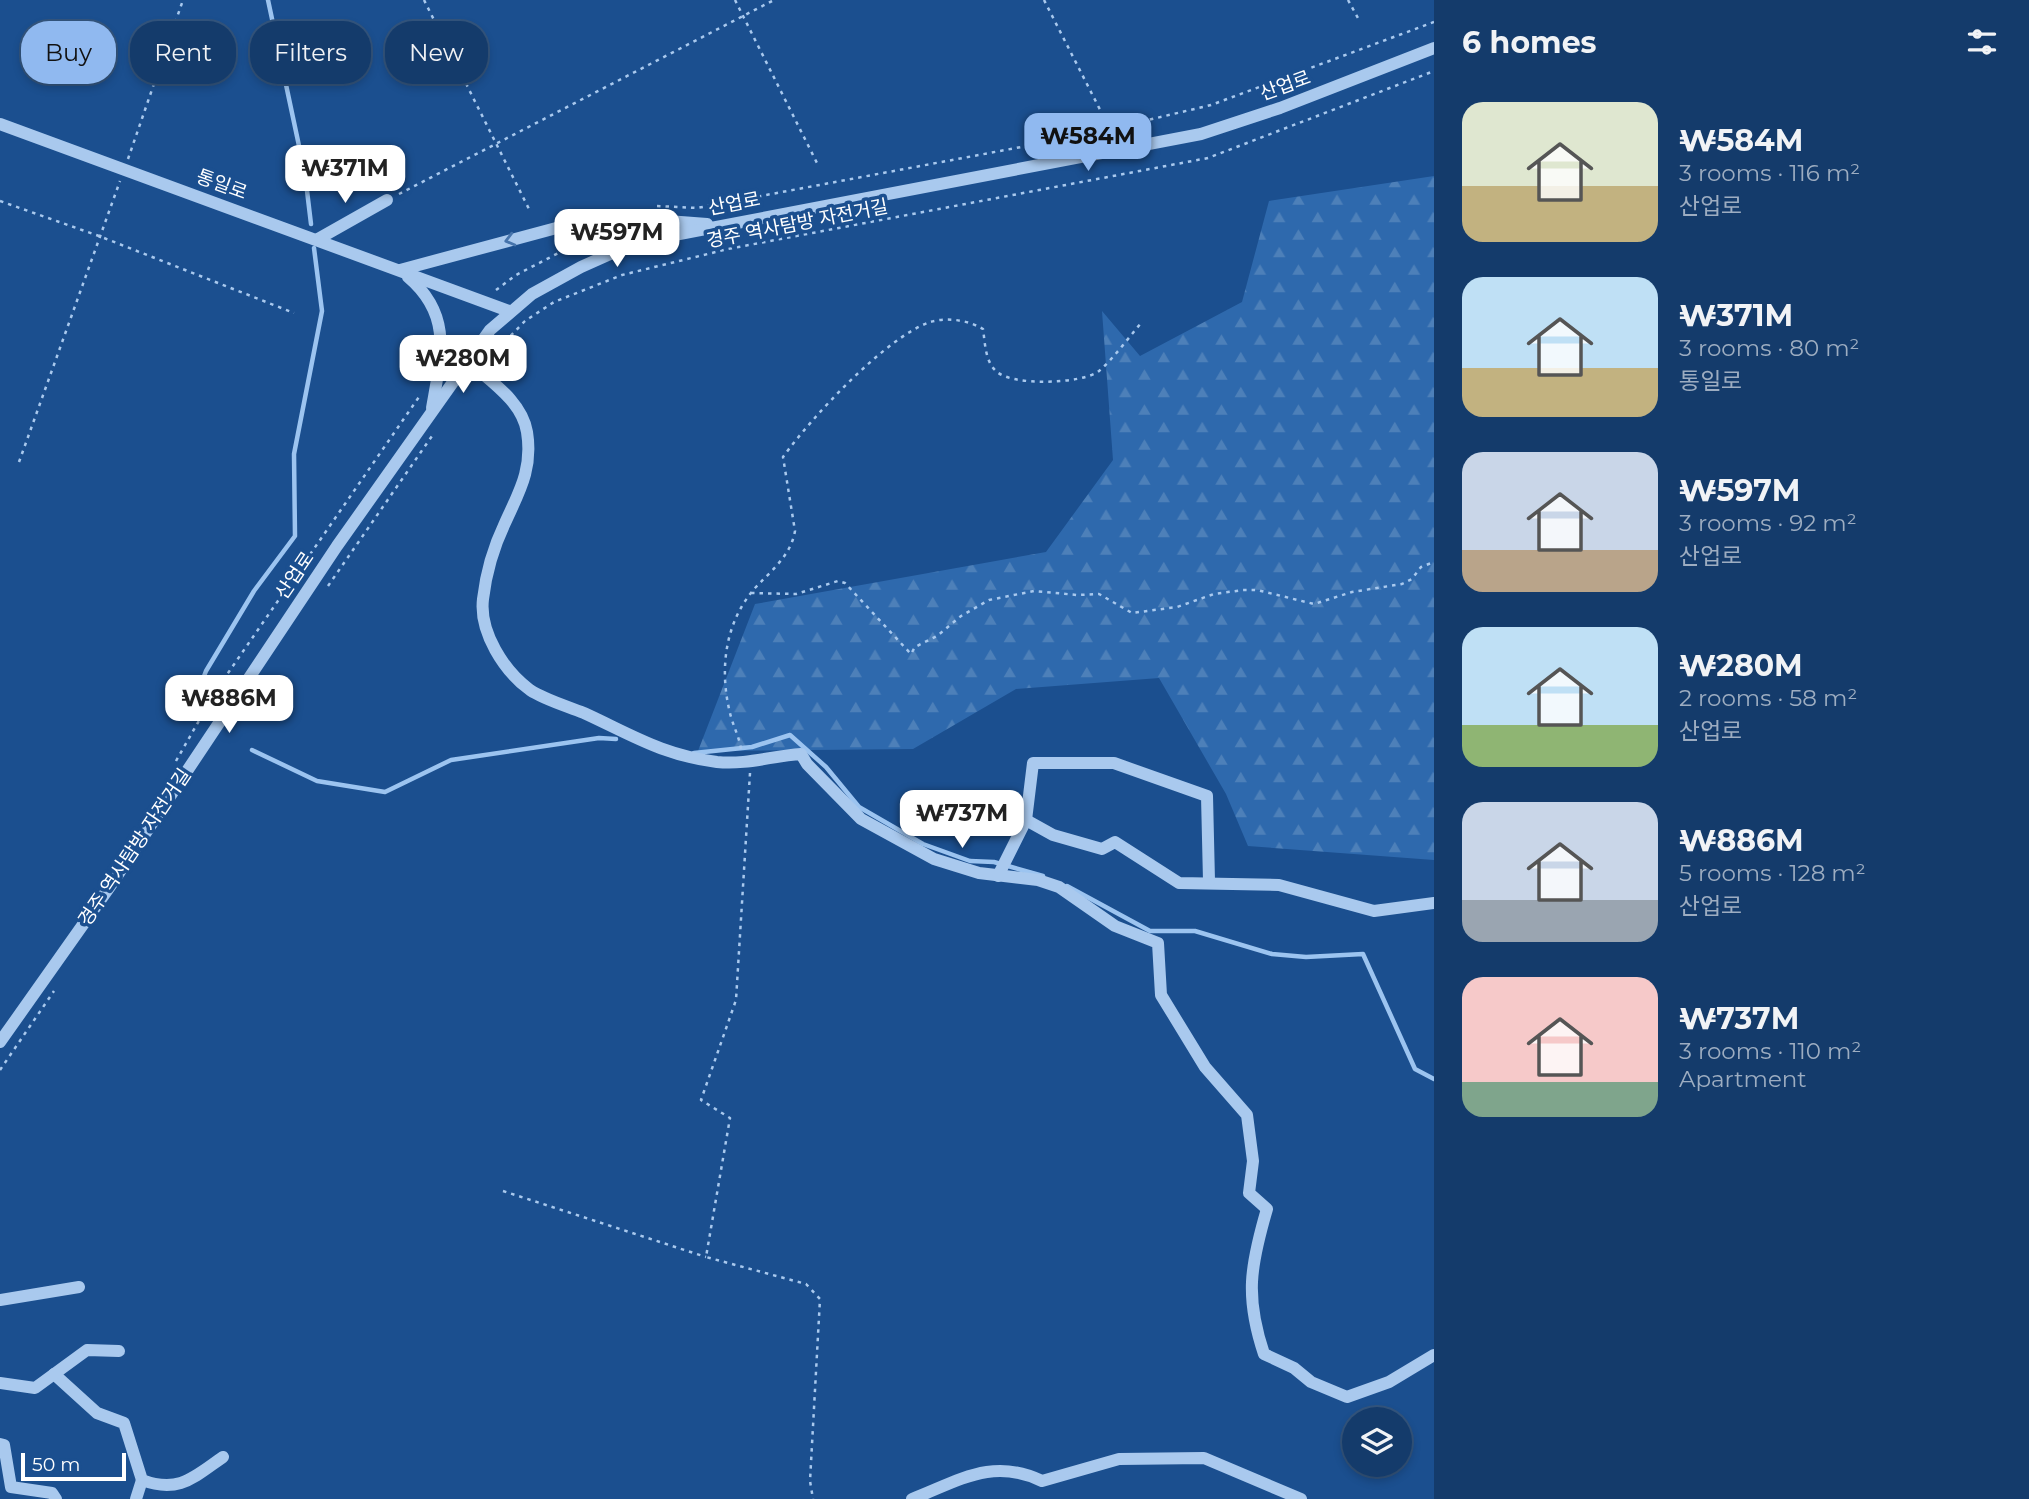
<!DOCTYPE html>
<html lang="en">
<head>
<meta charset="utf-8">
<style>
  :root { --surface:#143b6b; --page:#214673; --text:#f1f3f6; --muted:#9dadc1; --line:#33557e; --accent:#90b9f0 }
  body { margin:0; font-family:Montserrat,"Noto Sans KR",sans-serif; background:var(--page); color:var(--text); height:100vh; display:flex; flex-direction:column; font-size:26px; white-space:nowrap }
  * { box-sizing:border-box; margin:0 }
  p { font-size:23px; color:var(--muted) }
  .icon { flex:none; width:38px; height:38px; fill:none; stroke:currentColor; stroke-width:2; stroke-linecap:round; stroke-linejoin:round }
  .map { position:relative; flex:1; overflow:hidden }
  .details { display:flex; flex-direction:column; background:var(--surface); width:595px }
  .details>* { flex:none }
  .top-card { position:absolute; left:21px; top:21px; width:665px; height:63px; display:flex; gap:14px }
  .buttons { position:absolute; left:1342px; top:1407px; display:grid; gap:14px }
  .buttons a { display:grid; place-items:center; width:70px; height:70px; border-radius:50%; background:var(--surface); box-shadow:0 4px 10px #0003,0 0 0 2px var(--line); font-size:35px }
  .scale { position:absolute; left:21px; bottom:18px; width:105px; box-sizing:border-box; padding-left:7px; border:4px solid #fff; border-top:0; font-size:19px; line-height:24px; white-space:nowrap; color:#fff; -webkit-text-stroke:5px #1b4f8f; paint-order:stroke }
  .price { position:absolute; translate:-50% -60px; padding:0 16px; border-radius:14px; background:#fff; color:#222; font-size:23px; line-height:46px; filter:drop-shadow(0 2px 4px #0008) }
  .price::after { content:''; position:absolute; left:50%; top:42px; width:21px; height:16px; margin-left:-10px; background:inherit; clip-path:polygon(0 0,100% 0,50% 100%) }
  .price.active { background:var(--accent); color:#111 }
  ul { padding:0; list-style:none }
  li { display:flex; align-items:center; gap:21px; height:175px; padding:0 28px }
  li span { display:grid; place-items:center; flex:none; width:196px; height:140px; border-radius:21px; color:#555 }
  li>.icon { margin-inline-start:auto }
  span .icon { width:84px; height:84px; fill:#fffc; stroke-width:1 }
  li b { font-size:30px }
  h2 { display:flex; justify-content:space-between; align-items:center; height:84px; padding:0 28px; font-size:30px }
  .pill { padding:0 24px; border-radius:28px; background:var(--surface); box-shadow:0 4px 10px #0003,0 0 0 2px var(--line); font-size:24px; line-height:63px }
  .pill.active { background:var(--accent); color:#111 }
  main { display:flex; flex:1; min-height:0 }
  .map>svg:first-child { display:block }
  .forest { fill:url(#forest-firs) }
  .lines { fill:none; stroke-linecap:round; stroke-linejoin:round }
  .stream { stroke:#9cc4f0; stroke-width:4.5 }
  .path { stroke:#a9c9ee; stroke-width:2.5; stroke-dasharray:3.5 5; stroke-linecap:butt }
  .minor { stroke:#a9c9ee; stroke-width:12 }
  .oneway { stroke:#4674ac }
  .labels { text-anchor:middle; stroke-width:7; stroke-linejoin:round; paint-order:stroke }
  .street-label { font-size:19px; fill:#fff; stroke:#1b4f8f }
</style>
</head>
<body>
<main>
<div class="map">
<svg width="1434" height="1499" viewBox="0 0 1434 1499">
  <defs>
    <pattern id="forest-firs" width="22" height="20" patternUnits="userSpaceOnUse" patternTransform="scale(1.75)"><rect width="22" height="20" fill="#2e69ad"/><path d="M5 1l3.5 6h-7zM16 11l3.5 6h-7z" fill="#4d80b9"/></pattern>
  </defs>
  <rect width="100%" height="100%" fill="#1b4f8f"/>
  <path class="forest" d="M1434,176V860L1248,846L1226,794L1159,678L1016,689L913,749L698,751L755,604L1046,552L1113,460L1102,311L1140,356L1242,302L1269,201Z"/>
  <g class="lines">
    <g class="stream">
      <path d="M268,0L305,174L311,224"/>
      <path d="M197,711L192,708L206,671L254,591L295,536L294,454L322,311L314,248"/>
      <path d="M252,750L317,781L385,792L451,760L599,738L616,739"/>
      <path d="M694,753L752,747L790,735L826,767L859,807L923,844L970,861L994,862L1043,876"/>
      <path d="M1067,886L1150,931H1195L1272,954L1306,957L1363,954L1415,1069L1434,1079"/>
    </g>
    <g class="path">
      <path d="M424,0L529,209"/>
      <path d="M735,0L818,165"/>
      <path d="M1044,0L1114,137"/>
      <path d="M1348,0L1359,20"/>
      <path d="M128,159L183,0"/>
      <path d="M399,194L774,0"/>
      <path d="M0,201L99,236L294,313"/>
      <path d="M657,206L697,208L1085,135L1211,105L1434,22"/>
      <path d="M496,290L516,275L599,232"/>
      <path d="M487,360L525,321L554,302L622,275L728,249L1208,158L1434,71"/>
      <path d="M19,462L120,181"/>
      <path d="M328,586L432,436"/>
      <path d="M751,593L796,594L838,581L845,583L911,654L915,647L937,636L961,616L989,600L1034,591L1077,595L1099,594L1132,613L1177,607L1214,594L1243,590H1257L1314,604L1352,592L1402,584L1412,579L1421,567L1434,562"/>
      <path d="M741,749C739,736 733,726 730,713C719,669 725,621 756,587C772,570 791,555 795,531L783,457C811,418 886,337 930,322C947,317 968,320 983,329C985,342 985,360 995,370C1009,387 1083,384 1099,371C1115,357 1128,338 1142,322"/>
      <path d="M176,761L217,689L421,394"/>
      <path d="M750,773L736,1000L701,1100L730,1118L706,1257L806,1284L820,1299L810,1481L813,1499"/>
      <path d="M0,1070L54,991"/>
      <path d="M503,1191L706,1257"/>
    </g>
    <g class="minor">
      <path d="M0,124L509,311"/>
      <path d="M318,239L387,200"/>
      <path d="M400,270L601,216L707,224"/>
      <path d="M408,277C453,315 441,356 432,408"/>
      <path d="M468,361C490,381 522,401 527,432C533,469 519,492 505,523C494,546 486,573 483,599C479,632 504,671 530,690C545,700 567,706 584,713C632,735 662,755 717,762C746,765 772,756 801,754L807,764L861,819L934,859L979,873L1038,880L1059,887L1115,926L1158,943L1161,995L1205,1067L1247,1115L1253,1161L1249,1193L1267,1209C1250,1267 1245,1297 1264,1354L1294,1368L1311,1382L1347,1397L1389,1382L1434,1355"/>
      <path d="M1026,820L1053,835L1102,849L1115,842L1179,883L1279,885L1374,911L1434,903"/>
      <path d="M998,876L1026,820L1033,763H1114L1207,796L1209,881"/>
      <path d="M0,1042L111,885L337,546L490,330L532,294L581,267L619,250L669,236L1201,134L1280,108L1434,48"/>
      <path d="M0,1300L79,1287"/>
      <path d="M54,1374L97,1413L124,1423L142,1480C179,1494 194,1477 223,1457"/>
      <path d="M0,1383L35,1388L87,1350L119,1351"/>
      <path d="M0,1444L4,1445L11,1487L52,1493L56,1499"/>
      <path d="M136,1499L142,1480"/>
      <path d="M912,1499C959,1481 992,1457 1042,1481L1119,1459L1204,1458L1301,1499"/>
    </g>
  </g>
  <defs><path id="oneway-chevron" d="M-2-3.5L2.5 0L-2 3.5" fill="none" stroke-width="1.6" stroke-linecap="round" stroke-linejoin="round" transform="scale(1.75)"/></defs>
  <use class="oneway" href="#oneway-chevron" transform="translate(510 240) rotate(165)"/>
  <g class="labels">
    <g class="street-label">
      <text transform="translate(1285 85) rotate(-20)" y="7">산업로</text>
      <text transform="translate(222 184) rotate(20)" y="7">통일로</text>
      <text transform="translate(734 203) rotate(-11)" y="7">산업로</text>
      <text transform="translate(797 223) rotate(-11)" y="7">경주 역사탐방 자전거길</text>
      <text transform="translate(294 575) rotate(-56)" y="7">산업로</text>
      <text transform="translate(134 847) rotate(-56)" y="7">경주 역사탐방 자전거길</text>
    </g>
  </g>
</svg>
<div class="buttons">
<a><svg class="icon" aria-label="layers" viewBox="0 0 24 24"><path d="M12 4l9 5-9 5-9-5zM3 14l9 5 9-5"/></svg></a>
</div>
<div class="scale">50 m</div>
<b class="price active" style="left:1088px;top:173px">₩584M</b>
<b class="price" style="left:345px;top:205px">₩371M</b>
<b class="price" style="left:617px;top:269px">₩597M</b>
<b class="price" style="left:463px;top:395px">₩280M</b>
<b class="price" style="left:229px;top:735px">₩886M</b>
<b class="price" style="left:962px;top:850px">₩737M</b>
<div class="top-card">
<a class="pill active">Buy</a>
<a class="pill">Rent</a>
<a class="pill">Filters</a>
<a class="pill">New</a>
</div>
</div>
<section class="details">
<h2>6 homes<svg class="icon" aria-label="filters" viewBox="0 0 24 24"><path d="M4 7h16M4 17h16"/><circle cx="9" cy="7" r="2"/><circle cx="15" cy="17" r="2"/></svg></h2>
<ul>
<li><span style="background:linear-gradient(#dfe7d0 60%,#c2b280 0)"><svg class="icon" aria-label="home" viewBox="0 0 24 24"><path d="M3 11l9-7 9 7M6 9v11h12V9"/></svg></span><div><b>₩584M</b><p>3 rooms · 116 m²</p><p>산업로</p></div></li>
<li><span style="background:linear-gradient(#bfe0f5 65%,#c2b280 0)"><svg class="icon" aria-label="home" viewBox="0 0 24 24"><path d="M3 11l9-7 9 7M6 9v11h12V9"/></svg></span><div><b>₩371M</b><p>3 rooms · 80 m²</p><p>통일로</p></div></li>
<li><span style="background:linear-gradient(#c9d6e8 70%,#b9a48a 0)"><svg class="icon" aria-label="home" viewBox="0 0 24 24"><path d="M3 11l9-7 9 7M6 9v11h12V9"/></svg></span><div><b>₩597M</b><p>3 rooms · 92 m²</p><p>산업로</p></div></li>
<li><span style="background:linear-gradient(#bfe0f5 70%,#8fb573 0)"><svg class="icon" aria-label="home" viewBox="0 0 24 24"><path d="M3 11l9-7 9 7M6 9v11h12V9"/></svg></span><div><b>₩280M</b><p>2 rooms · 58 m²</p><p>산업로</p></div></li>
<li><span style="background:linear-gradient(#c9d6e8 70%,#9aa5b1 0)"><svg class="icon" aria-label="home" viewBox="0 0 24 24"><path d="M3 11l9-7 9 7M6 9v11h12V9"/></svg></span><div><b>₩886M</b><p>5 rooms · 128 m²</p><p>산업로</p></div></li>
<li><span style="background:linear-gradient(#f6c9c9 75%,#7fa58c 0)"><svg class="icon" aria-label="home" viewBox="0 0 24 24"><path d="M3 11l9-7 9 7M6 9v11h12V9"/></svg></span><div><b>₩737M</b><p>3 rooms · 110 m²</p><p>Apartment</p></div></li>
</ul>
</section>
</main>
</body>
</html>
